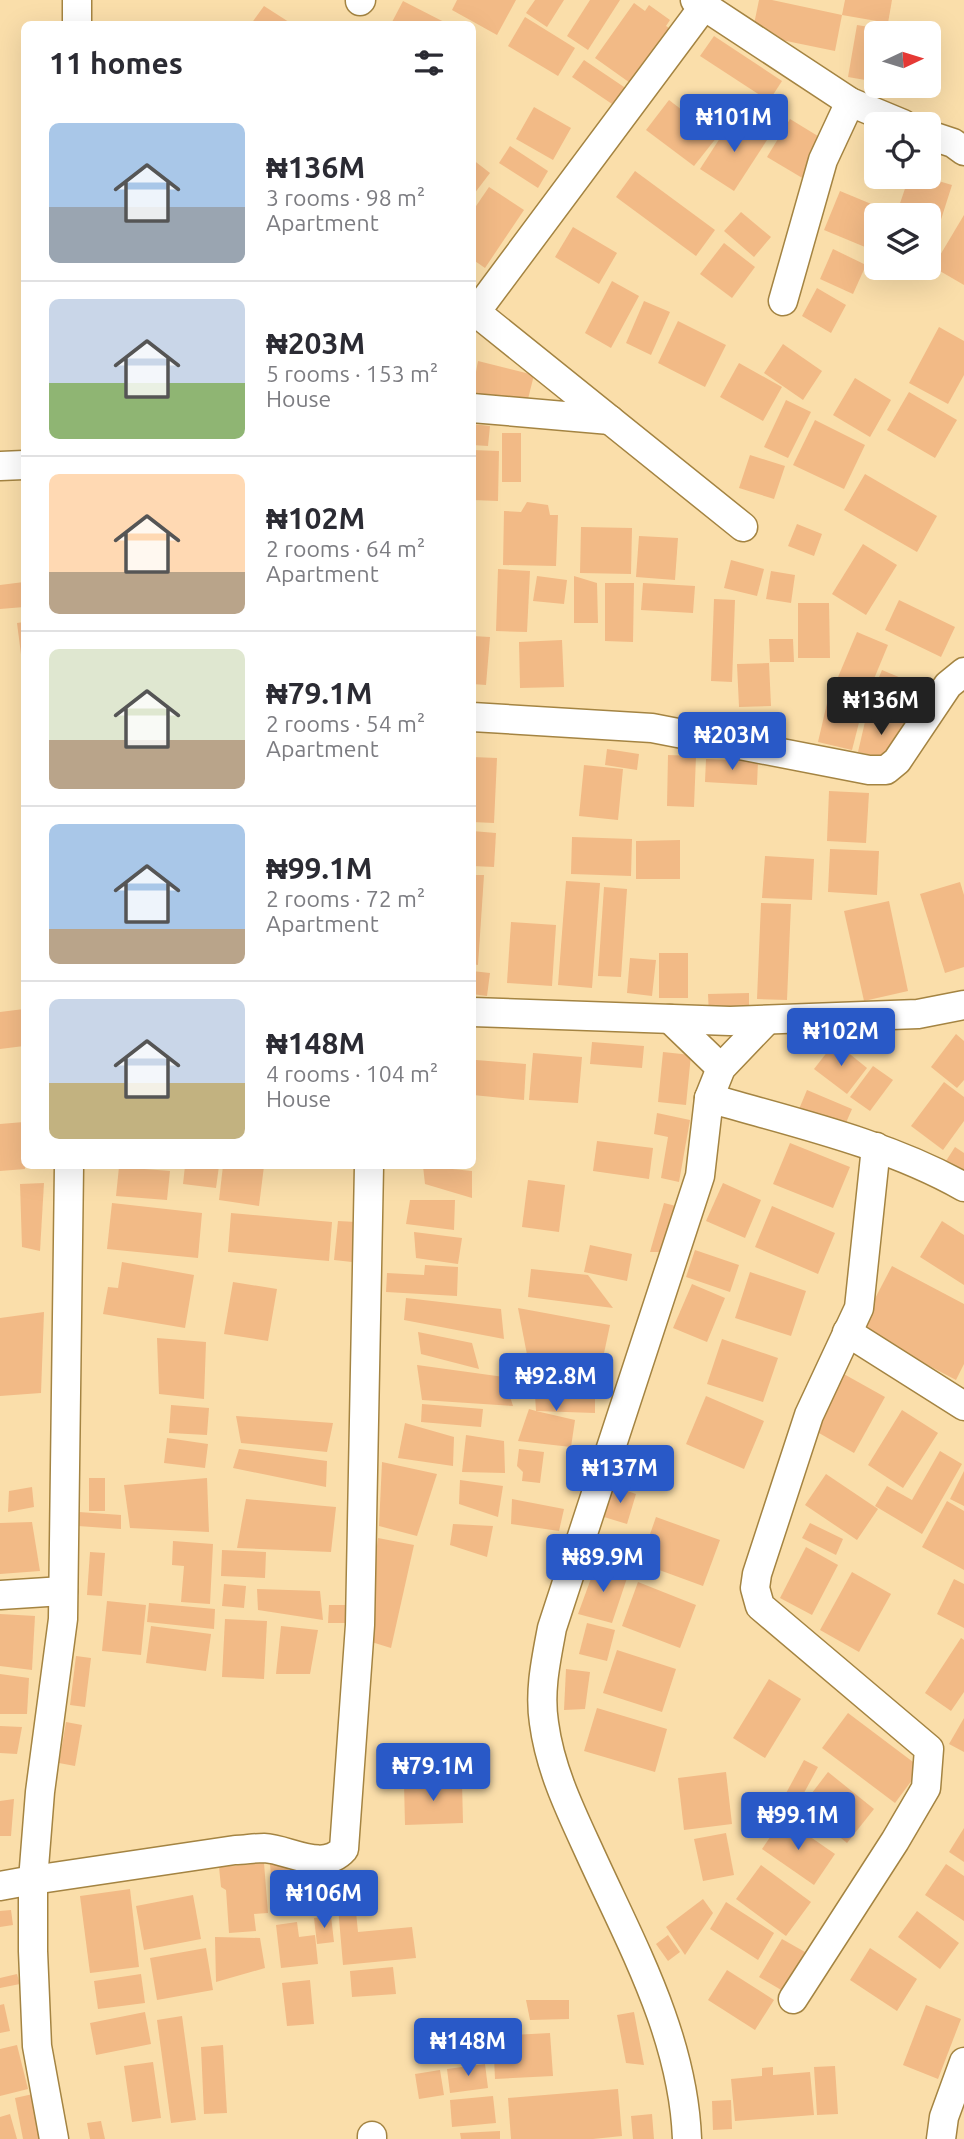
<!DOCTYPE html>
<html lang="en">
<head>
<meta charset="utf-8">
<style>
  :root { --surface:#fff; --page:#f2f2f3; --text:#2b2b33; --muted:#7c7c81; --line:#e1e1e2; --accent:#2959c7 }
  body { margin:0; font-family:Ubuntu,sans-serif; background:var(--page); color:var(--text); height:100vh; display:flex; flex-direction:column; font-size:26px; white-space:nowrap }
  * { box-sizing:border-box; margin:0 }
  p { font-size:23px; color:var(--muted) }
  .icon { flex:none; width:38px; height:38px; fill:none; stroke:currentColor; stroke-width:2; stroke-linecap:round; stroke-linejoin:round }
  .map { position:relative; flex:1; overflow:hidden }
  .side { position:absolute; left:21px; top:21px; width:455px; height:1148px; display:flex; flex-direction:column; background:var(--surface); border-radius:10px; box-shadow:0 7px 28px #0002 }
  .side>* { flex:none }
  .needle { width:46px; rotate:86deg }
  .fabs { position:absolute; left:864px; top:21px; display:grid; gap:14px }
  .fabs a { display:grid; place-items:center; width:77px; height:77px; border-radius:10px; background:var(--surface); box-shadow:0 7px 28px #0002; font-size:35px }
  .price { position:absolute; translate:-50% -60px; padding:0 16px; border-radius:7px; background:var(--accent); color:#fff; font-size:23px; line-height:46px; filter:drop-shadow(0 2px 4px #0008) }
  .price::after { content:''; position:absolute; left:50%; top:42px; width:21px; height:16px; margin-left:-10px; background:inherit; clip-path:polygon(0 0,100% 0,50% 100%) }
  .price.current { background:#222; color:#fff }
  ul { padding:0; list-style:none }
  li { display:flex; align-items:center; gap:21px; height:175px; padding:0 28px }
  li+li { border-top:2px solid var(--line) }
  li span { display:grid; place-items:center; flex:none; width:196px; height:140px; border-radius:10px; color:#555 }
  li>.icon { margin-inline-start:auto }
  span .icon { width:84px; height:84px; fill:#fffc; stroke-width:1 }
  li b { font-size:30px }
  h2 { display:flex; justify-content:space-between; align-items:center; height:84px; padding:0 28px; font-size:30px }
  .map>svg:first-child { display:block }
  .building { fill:#f2ba86 }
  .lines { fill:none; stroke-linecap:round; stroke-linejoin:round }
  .minor-casing { stroke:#a48442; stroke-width:31 }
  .minor { stroke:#fff; stroke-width:28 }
</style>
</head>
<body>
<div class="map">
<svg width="964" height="2139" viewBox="0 0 964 2139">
  <rect width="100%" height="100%" fill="#fadeaa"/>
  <g class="building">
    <path d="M457,0H516L497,35L452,10Z"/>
    <path d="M535,0H564L547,27L526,13Z"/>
    <path d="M590,0H620L588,50L567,36Z"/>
    <path d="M759,0H772L842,15L835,51L752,34Z"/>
    <path d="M845,0H892L888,23L842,15Z"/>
    <path d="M403,1L448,24H391Z"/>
    <path d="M634,3L645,11L649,5L670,20L666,26L672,30L633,85L595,58Z"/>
    <path d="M264,6L292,24H251Z"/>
    <path d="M525,17L575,48L558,76L508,46Z"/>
    <path d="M857,25L899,32L877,33V82L848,77Z"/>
    <path d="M714,36L782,81L769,101L700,56Z"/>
    <path d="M584,60L627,89L615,106L572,77Z"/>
    <path d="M669,100L717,137L694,166L646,130Z"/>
    <path d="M534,107L571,128L553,160L516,139Z"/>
    <path d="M733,118L767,140L734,191L700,169Z"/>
    <path d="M790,119L826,141L804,179L767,157Z"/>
    <path d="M510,146L548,171L538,188L499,163Z"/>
    <path d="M472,159L490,173L474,194L472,192Z"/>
    <path d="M635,171L715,230L696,256L616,197Z"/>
    <path d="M909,177H925L952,185L938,229L929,227V215H896Z"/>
    <path d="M489,187L524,210L485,268L472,259V212Z"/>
    <path d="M840,191L881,208L865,247L824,230Z"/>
    <path d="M741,212L771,237L754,257L724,231Z"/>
    <path d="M964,215V285L933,267Z"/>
    <path d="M573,227L617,253L599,284L555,257Z"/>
    <path d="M724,243L755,267L732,298L700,274Z"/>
    <path d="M833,249L866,265L853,294L820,279Z"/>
    <path d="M612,281L639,296L611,348L585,333Z"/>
    <path d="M817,288L846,305L831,333L802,316Z"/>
    <path d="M644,301L670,312L651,355L626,343Z"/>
    <path d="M678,321L726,345L705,387L658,363Z"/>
    <path d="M939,327L964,341V375L948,404L909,383Z"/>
    <path d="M783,344L822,371L803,400L764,373Z"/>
    <path d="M478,361L534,375L526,407L472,394Z"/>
    <path d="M739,363L782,387L763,421L720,397Z"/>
    <path d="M855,378L891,400L870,437L833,415Z"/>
    <path d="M909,392L957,420L935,458L887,430Z"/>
    <path d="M786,400L811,412L788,458L764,447Z"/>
    <path d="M815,420L865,445L844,489L793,465Z"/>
    <path d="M472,424L490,426L488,446L472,445Z"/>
    <rect x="502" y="433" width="19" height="49"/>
    <path d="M472,450L499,451L498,501L472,500Z"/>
    <path d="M750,455L785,466L774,499L739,488Z"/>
    <path d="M865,474L937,516L917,552L844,510Z"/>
    <path d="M527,502L548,505L550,515H558L556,566L503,565L504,511L521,512Z"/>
    <path d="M797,524L822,534L814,556L788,546Z"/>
    <path d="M581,527L632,528L631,574L580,573Z"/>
    <path d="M639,536L678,538L675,580L636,577Z"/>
    <path d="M863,544L897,565L866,615L832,594Z"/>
    <path d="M731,560L764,569L757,596L724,588Z"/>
    <path d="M498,569L530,571L527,632L496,631Z"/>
    <path d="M771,571L795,575L791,603L766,599Z"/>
    <path d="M537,576L567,580L564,604L533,601Z"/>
    <path d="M574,576L597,583L598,623H574Z"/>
    <path d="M24,582V607L0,609V585Z"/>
    <path d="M605,583H634L633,642L605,641Z"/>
    <path d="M643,583L695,586L693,613L641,610Z"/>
    <path d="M714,599L735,600L732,682L711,681Z"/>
    <path d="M899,600L955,627L941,657L885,630Z"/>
    <path d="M798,603H829L830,658H798Z"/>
    <path d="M24,622V669L23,670L17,623Z"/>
    <path d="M857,632L888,645L864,703L833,689Z"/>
    <path d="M472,636L490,637L486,685L472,684Z"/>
    <path d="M769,639H793L794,662H770Z"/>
    <path d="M562,640L564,687L520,688L519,642Z"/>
    <path d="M769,663L771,706L739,707L737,664Z"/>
    <path d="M882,670L913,683L898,719L867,706Z"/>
    <path d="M828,699L863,707L852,750L818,742Z"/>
    <path d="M867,713L904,722L895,760L858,752Z"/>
    <path d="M607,749L639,754L637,770L605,765Z"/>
    <path d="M668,755L696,756L694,807L667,806Z"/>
    <path d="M472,757L497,758L494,823L472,822Z"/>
    <path d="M706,759L758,761L757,785L705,782Z"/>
    <path d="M584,765L623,769L618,820L579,816Z"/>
    <path d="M829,791L869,793L866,843L827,841Z"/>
    <path d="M472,831L496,833L494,867L472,866Z"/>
    <path d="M572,837L632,839L631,876L571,874Z"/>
    <path d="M680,840V879H636V841Z"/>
    <path d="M830,849L879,851L877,895L828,892Z"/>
    <path d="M765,856L814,859L812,900L762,898Z"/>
    <path d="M472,875H484L478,965L472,964Z"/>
    <path d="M566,881L600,883L592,988L558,985Z"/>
    <path d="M960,882L964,895V967L945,973L920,894Z"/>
    <path d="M604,887L627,889L621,977L598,976Z"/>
    <path d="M889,901L908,991L864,1001L844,911Z"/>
    <path d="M761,903L791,904L787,1000L757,999Z"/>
    <path d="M511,922L556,925L552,986L507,983Z"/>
    <rect x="659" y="953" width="29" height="45"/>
    <path d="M630,958L656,960L652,996L627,993Z"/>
    <path d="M472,971L490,973L487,996L472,994Z"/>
    <path d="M749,993V1014L709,1016L708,994Z"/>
    <path d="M24,1009V1046L0,1049V1012Z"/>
    <path d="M956,1034L964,1041V1080L957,1088L931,1067Z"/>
    <path d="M592,1042L644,1046L642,1068L590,1064Z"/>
    <path d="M835,1042L867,1068L847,1094L814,1069Z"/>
    <path d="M663,1052L691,1055L686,1105L658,1102Z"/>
    <path d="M533,1053L582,1057L578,1103L529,1100Z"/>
    <path d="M476,1060L526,1064L524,1100L473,1095Z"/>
    <path d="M873,1066L893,1080L870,1111L850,1097Z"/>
    <path d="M944,1082L964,1097V1121L943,1150L911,1126Z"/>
    <path d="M807,1090L852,1109L842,1132L797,1114Z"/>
    <path d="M657,1113L690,1120L679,1182L661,1178L668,1137L654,1134Z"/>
    <path d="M24,1122L25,1169L0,1171V1124Z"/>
    <path d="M597,1141L653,1148L649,1179L593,1171Z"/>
    <path d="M790,1143L850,1167L833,1208L773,1184Z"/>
    <path d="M955,1147L964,1153V1172L946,1161Z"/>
    <path d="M185,1166H219L216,1188L183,1184Z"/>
    <path d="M223,1166H264L259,1206L219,1200Z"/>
    <path d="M423,1166L472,1171V1198L425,1184Z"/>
    <path d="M119,1167L170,1171L167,1200L116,1196Z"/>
    <path d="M528,1180L565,1185L559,1232L522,1227Z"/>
    <path d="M44,1183L40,1251L22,1247L20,1184Z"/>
    <path d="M723,1183L761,1200L745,1238L706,1221Z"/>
    <path d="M410,1200H455L454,1230L406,1224Z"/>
    <path d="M112,1203L202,1213L198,1258L107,1249Z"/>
    <path d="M664,1203L676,1206L662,1252H650Z"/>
    <path d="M772,1206L835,1233L818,1274L755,1247Z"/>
    <path d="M231,1213L332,1222L329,1261L228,1252Z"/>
    <path d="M338,1221L356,1222L352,1262L334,1260Z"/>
    <path d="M942,1221L964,1235V1285L920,1257Z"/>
    <path d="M414,1232L462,1238L458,1264L416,1258Z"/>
    <path d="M590,1245L632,1254L627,1281L584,1272Z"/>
    <path d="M695,1250L739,1265L730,1292L686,1277Z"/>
    <path d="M122,1262L194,1275L185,1328L103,1314L108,1287L118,1288Z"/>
    <path d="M425,1265L458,1267L457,1296L386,1292L387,1273L424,1275Z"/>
    <path d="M892,1266L964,1304V1364L956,1380L859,1329Z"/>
    <path d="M531,1269L588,1275L613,1308L528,1297Z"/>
    <path d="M750,1272L806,1291L791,1336L735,1318Z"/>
    <path d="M233,1282L277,1289L268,1341L224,1334Z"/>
    <path d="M692,1284L725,1298L707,1342L673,1328Z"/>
    <path d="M406,1298L501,1309L504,1339L404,1320Z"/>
    <path d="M518,1308L610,1325L600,1372L529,1365Z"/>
    <path d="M44,1312L41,1393L0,1396V1318Z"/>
    <path d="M418,1332L472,1343L479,1369L421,1354Z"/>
    <path d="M157,1338L206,1342L204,1399L159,1394Z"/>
    <path d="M722,1339L778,1358L763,1402L707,1384Z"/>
    <path d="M417,1365L504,1377L513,1406L422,1400Z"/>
    <path d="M842,1373L885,1397L854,1453L812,1429Z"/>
    <path d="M534,1380L595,1390V1413L536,1411L575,1420L571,1447L518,1441L529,1409L536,1411Z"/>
    <path d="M706,1396L764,1421L744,1469L686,1444Z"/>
    <path d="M422,1404L483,1409L481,1427L421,1422Z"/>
    <path d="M171,1405L209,1408L207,1435L169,1433Z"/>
    <path d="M902,1410L938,1433L903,1488L868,1465Z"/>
    <path d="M236,1416L333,1423L327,1452L241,1443Z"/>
    <path d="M405,1423L454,1437L453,1466L398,1458Z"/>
    <path d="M466,1435L504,1441L505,1473L462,1472Z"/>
    <path d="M167,1438L208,1444L205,1468L164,1463Z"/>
    <path d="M239,1449L327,1461L326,1487L233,1468Z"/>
    <path d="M519,1449L544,1452L540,1483L522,1481L523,1472L517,1466Z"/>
    <path d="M940,1451L962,1464L922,1534L875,1506L887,1486L912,1500Z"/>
    <path d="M382,1462L437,1474L417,1536L379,1526Z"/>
    <path d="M964,1471V1506L950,1499Z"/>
    <path d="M826,1474L878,1509L857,1540L805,1505Z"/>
    <rect x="89" y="1478" width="16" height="33"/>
    <path d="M207,1478L209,1532L130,1528L124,1485Z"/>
    <path d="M460,1480L503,1486L498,1517L459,1504Z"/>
    <path d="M613,1486L636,1494L627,1524L604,1517Z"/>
    <path d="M32,1487L34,1507L8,1512L9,1491Z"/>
    <path d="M246,1499L336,1507L331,1552L237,1548Z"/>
    <path d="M512,1499L564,1509L559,1531L511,1524Z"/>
    <path d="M947,1501L964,1511V1570L922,1547Z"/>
    <path d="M79,1512L121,1515V1529L78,1526Z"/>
    <path d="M656,1517L720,1540L703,1586L640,1563Z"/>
    <path d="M32,1522L40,1571L0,1574V1523Z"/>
    <path d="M810,1523L843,1539L836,1555L802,1538Z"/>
    <path d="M453,1524L493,1526L487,1557L450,1545Z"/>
    <path d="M378,1538L414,1545L391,1648L365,1640Z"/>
    <path d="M173,1541L213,1544L210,1604L181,1602L184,1566L172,1565Z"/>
    <path d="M806,1547L838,1565L812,1615L780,1598Z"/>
    <path d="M222,1550L266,1552L265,1578L221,1576Z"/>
    <path d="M90,1552L105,1553L102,1596L87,1595Z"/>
    <path d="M597,1562L627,1578L612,1623L578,1614Z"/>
    <path d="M852,1572L891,1594L859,1652L820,1630Z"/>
    <path d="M954,1579L964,1584V1628L937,1614Z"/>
    <path d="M638,1582L696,1605L680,1648L622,1626Z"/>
    <path d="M224,1584L246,1586L244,1608L222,1606Z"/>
    <path d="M257,1589L320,1591L323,1620L258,1610Z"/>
    <path d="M107,1601L146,1605L141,1655L102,1651Z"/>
    <path d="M149,1603L215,1609L214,1629L147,1622Z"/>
    <path d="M329,1605H351V1623H328Z"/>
    <path d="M0,1614L35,1616L32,1670L0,1666Z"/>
    <path d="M225,1619L267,1621L264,1679L222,1677Z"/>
    <path d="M587,1623L615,1630L607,1661L579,1654Z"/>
    <path d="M151,1626L211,1634L206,1671L146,1663Z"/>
    <path d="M281,1626L318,1630L310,1674H276Z"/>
    <path d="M961,1638L964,1640V1692L951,1711L925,1693Z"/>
    <path d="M617,1650L676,1669L662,1712L603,1693Z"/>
    <path d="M76,1656L91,1658L85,1707L70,1705Z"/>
    <path d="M566,1669L590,1672L585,1709L564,1710Z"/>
    <path d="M0,1674L29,1678L27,1714H0Z"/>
    <path d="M769,1679L801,1699L765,1758L733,1738Z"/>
    <path d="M597,1708L667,1729L655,1772L584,1751Z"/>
    <path d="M848,1713L921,1768L895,1803L822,1748Z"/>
    <path d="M964,1718V1752L949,1744Z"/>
    <path d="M66,1722L82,1725L75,1766L59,1763Z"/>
    <path d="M0,1726L22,1727L17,1754L0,1753Z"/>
    <path d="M804,1760L818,1767L798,1804L784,1797Z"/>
    <path d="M726,1772L732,1824L684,1830L678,1778Z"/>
    <path d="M828,1772L874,1809L847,1843L802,1806Z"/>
    <path d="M462,1782L463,1823L405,1825L404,1783Z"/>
    <path d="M14,1799L11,1836H0V1801Z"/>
    <path d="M783,1818L835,1854L814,1885L762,1849Z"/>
    <path d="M964,1828V1862L949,1852Z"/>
    <path d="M726,1833L734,1875L703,1881L694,1839Z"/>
    <path d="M288,1862L290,1888L272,1889L270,1864Z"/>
    <path d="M264,1863L268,1913L254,1914L256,1931L229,1933L226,1890L221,1887L219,1867Z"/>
    <path d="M946,1864L964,1876V1921L925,1895Z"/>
    <path d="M761,1865L811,1902L786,1936L736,1899Z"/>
    <path d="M353,1882L358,1932L412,1927L416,1958L343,1965L336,1884Z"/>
    <path d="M130,1889L139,1967L90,1973L80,1896Z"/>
    <path d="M193,1895L201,1939L144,1950L136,1906Z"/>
    <path d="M703,1899L713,1913L685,1955L666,1927Z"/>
    <path d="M726,1902L774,1933L758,1960L710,1929Z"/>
    <path d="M11,1910L13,1925L0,1927V1911Z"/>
    <path d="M917,1911L959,1943L940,1969L898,1937Z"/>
    <path d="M331,1916L334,1942L317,1944L314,1918Z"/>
    <path d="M297,1922L299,1937L315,1935L318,1964L281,1968L276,1925Z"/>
    <path d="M668,1935L680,1952L668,1961L656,1944Z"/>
    <path d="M215,1937L260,1938L265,1968L216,1982Z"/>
    <path d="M782,1939L805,1952L783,1991L759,1977Z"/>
    <path d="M206,1948L213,1990L157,2000L150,1958Z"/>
    <path d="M870,1948L917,1979L897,2011L850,1980Z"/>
    <path d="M393,1967L396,1994L352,1997L350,1971Z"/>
    <path d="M727,1970L774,2000L755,2030L708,2000Z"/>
    <path d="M17,1974L20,1984L0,1988V1978Z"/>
    <path d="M141,1974L145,2003L98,2009L94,1981Z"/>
    <path d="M310,1980L314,2024L287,2026L282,1983Z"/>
    <path d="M526,2000H569V2019L530,2020Z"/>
    <path d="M4,2004L10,2031L0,2033V2005Z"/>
    <path d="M926,2005L961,2019L938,2079L903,2065Z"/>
    <path d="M145,2012L151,2044L96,2055L90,2023Z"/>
    <path d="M634,2012L644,2065L626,2063L617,2015Z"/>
    <path d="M182,2016L196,2120L171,2123L157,2020Z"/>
    <path d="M486,2027L489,2055L458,2059L457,2053L426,2057L424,2035Z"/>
    <path d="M550,2033L553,2076L495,2079L493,2036Z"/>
    <path d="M17,2045L28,2089L0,2096V2049Z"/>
    <path d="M223,2045L227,2113L204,2114L201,2047Z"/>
    <path d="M153,2062L161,2118L132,2122L124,2066Z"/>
    <path d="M485,2064L488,2088L450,2093L447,2069Z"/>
    <path d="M835,2066L838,2114L817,2115L814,2067Z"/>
    <path d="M773,2067V2075L810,2072L814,2115L735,2121L731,2079L762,2076V2068Z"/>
    <path d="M440,2070L444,2095L419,2099L415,2074Z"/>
    <path d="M618,2089L622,2136L593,2139H511L508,2098Z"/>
    <path d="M33,2094L42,2139H23L15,2098Z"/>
    <path d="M493,2096L496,2123L452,2127L450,2100Z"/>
    <path d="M731,2100L732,2129L713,2130L712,2101Z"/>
    <path d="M10,2114L17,2139H0V2117Z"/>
    <path d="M652,2114L654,2139H633L631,2116Z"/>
    <path d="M101,2121L105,2139H90L87,2123Z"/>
    <path d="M500,2131V2139H461L460,2133Z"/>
  </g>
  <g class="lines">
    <g class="minor-casing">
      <g id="minor">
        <path d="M77,0V24"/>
        <path d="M695,0L850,102L903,124"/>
        <path d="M360,1L361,0"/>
        <path d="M929,135L953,143L964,151"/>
        <path d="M783,301L823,160L850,102"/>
        <path d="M472,309L743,527"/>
        <path d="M476,312L704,6"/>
        <path d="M472,408L610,420"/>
        <path d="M0,466L24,465"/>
        <path d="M472,717L652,728L869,770H886L897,761L948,685L964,672"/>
        <path d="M472,1012L730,1021L918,1014L964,1005"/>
        <path d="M670,1019L721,1068"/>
        <path d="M709,1098C795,1123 886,1143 964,1187"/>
        <path d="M847,1332L964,1406"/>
        <path d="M0,1595L63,1591"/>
        <path d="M0,1886L33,1880L235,1850C244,1850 254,1848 264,1848C289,1849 323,1873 344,1849L360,1625L369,1166"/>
        <path d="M793,1999L895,1841L926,1788L929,1749L760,1606L755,1588L757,1574L809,1415L859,1308L876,1147"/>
        <path d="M372,2136V2139"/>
        <path d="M54,2139L37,2046L33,1951V1880L40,1792L63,1619L69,1166"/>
        <path d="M687,2139C683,2034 630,1942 588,1849C569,1808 550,1768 544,1723C539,1691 546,1660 552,1628L700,1176L709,1098L721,1068L767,1020"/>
        <path d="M941,2139L944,2117L964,2062"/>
      </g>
    </g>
    <use href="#minor" class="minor"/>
  </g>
</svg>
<div class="fabs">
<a><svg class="needle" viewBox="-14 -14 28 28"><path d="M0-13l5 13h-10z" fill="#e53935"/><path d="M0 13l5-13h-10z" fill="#7c7c81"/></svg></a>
<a><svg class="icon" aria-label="locate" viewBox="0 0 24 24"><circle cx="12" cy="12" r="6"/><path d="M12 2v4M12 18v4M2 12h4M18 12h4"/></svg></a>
<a><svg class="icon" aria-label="layers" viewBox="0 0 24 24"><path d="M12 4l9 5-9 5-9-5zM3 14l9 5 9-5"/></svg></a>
</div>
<b class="price" style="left:734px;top:154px">₦101M</b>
<b class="price current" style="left:881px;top:737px">₦136M</b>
<b class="price" style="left:732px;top:772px">₦203M</b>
<b class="price" style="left:841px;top:1068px">₦102M</b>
<b class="price" style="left:556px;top:1413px">₦92.8M</b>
<b class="price" style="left:620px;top:1505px">₦137M</b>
<b class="price" style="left:603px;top:1594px">₦89.9M</b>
<b class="price" style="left:433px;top:1803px">₦79.1M</b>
<b class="price" style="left:798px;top:1852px">₦99.1M</b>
<b class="price" style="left:324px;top:1930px">₦106M</b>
<b class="price" style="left:468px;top:2078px">₦148M</b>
<section class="side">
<h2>11 homes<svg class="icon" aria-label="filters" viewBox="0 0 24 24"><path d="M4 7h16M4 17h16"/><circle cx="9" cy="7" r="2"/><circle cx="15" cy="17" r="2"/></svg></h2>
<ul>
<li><span style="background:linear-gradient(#a9c7e8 60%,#9aa5b1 0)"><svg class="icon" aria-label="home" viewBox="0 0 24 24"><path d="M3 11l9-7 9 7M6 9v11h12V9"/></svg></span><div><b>₦136M</b><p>3 rooms · 98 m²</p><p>Apartment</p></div></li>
<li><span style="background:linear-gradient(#c9d6e8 60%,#8fb573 0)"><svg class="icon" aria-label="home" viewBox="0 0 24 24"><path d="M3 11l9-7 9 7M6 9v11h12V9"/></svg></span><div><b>₦203M</b><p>5 rooms · 153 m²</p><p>House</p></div></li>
<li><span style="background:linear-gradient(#ffd9b3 70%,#b9a48a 0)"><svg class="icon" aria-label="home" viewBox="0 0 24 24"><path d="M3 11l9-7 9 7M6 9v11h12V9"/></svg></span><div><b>₦102M</b><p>2 rooms · 64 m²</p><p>Apartment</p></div></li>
<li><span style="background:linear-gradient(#dfe7d0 65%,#b9a48a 0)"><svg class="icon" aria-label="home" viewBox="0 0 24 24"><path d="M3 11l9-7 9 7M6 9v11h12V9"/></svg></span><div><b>₦79.1M</b><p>2 rooms · 54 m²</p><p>Apartment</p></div></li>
<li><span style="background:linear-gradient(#a9c7e8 75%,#b9a48a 0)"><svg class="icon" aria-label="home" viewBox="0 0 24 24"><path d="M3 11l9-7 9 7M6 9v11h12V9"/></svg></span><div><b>₦99.1M</b><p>2 rooms · 72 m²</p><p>Apartment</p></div></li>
<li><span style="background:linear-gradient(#c9d6e8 60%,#c2b280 0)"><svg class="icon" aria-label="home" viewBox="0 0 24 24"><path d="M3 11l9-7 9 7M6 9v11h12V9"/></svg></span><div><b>₦148M</b><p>4 rooms · 104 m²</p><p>House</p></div></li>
</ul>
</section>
</div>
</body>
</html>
